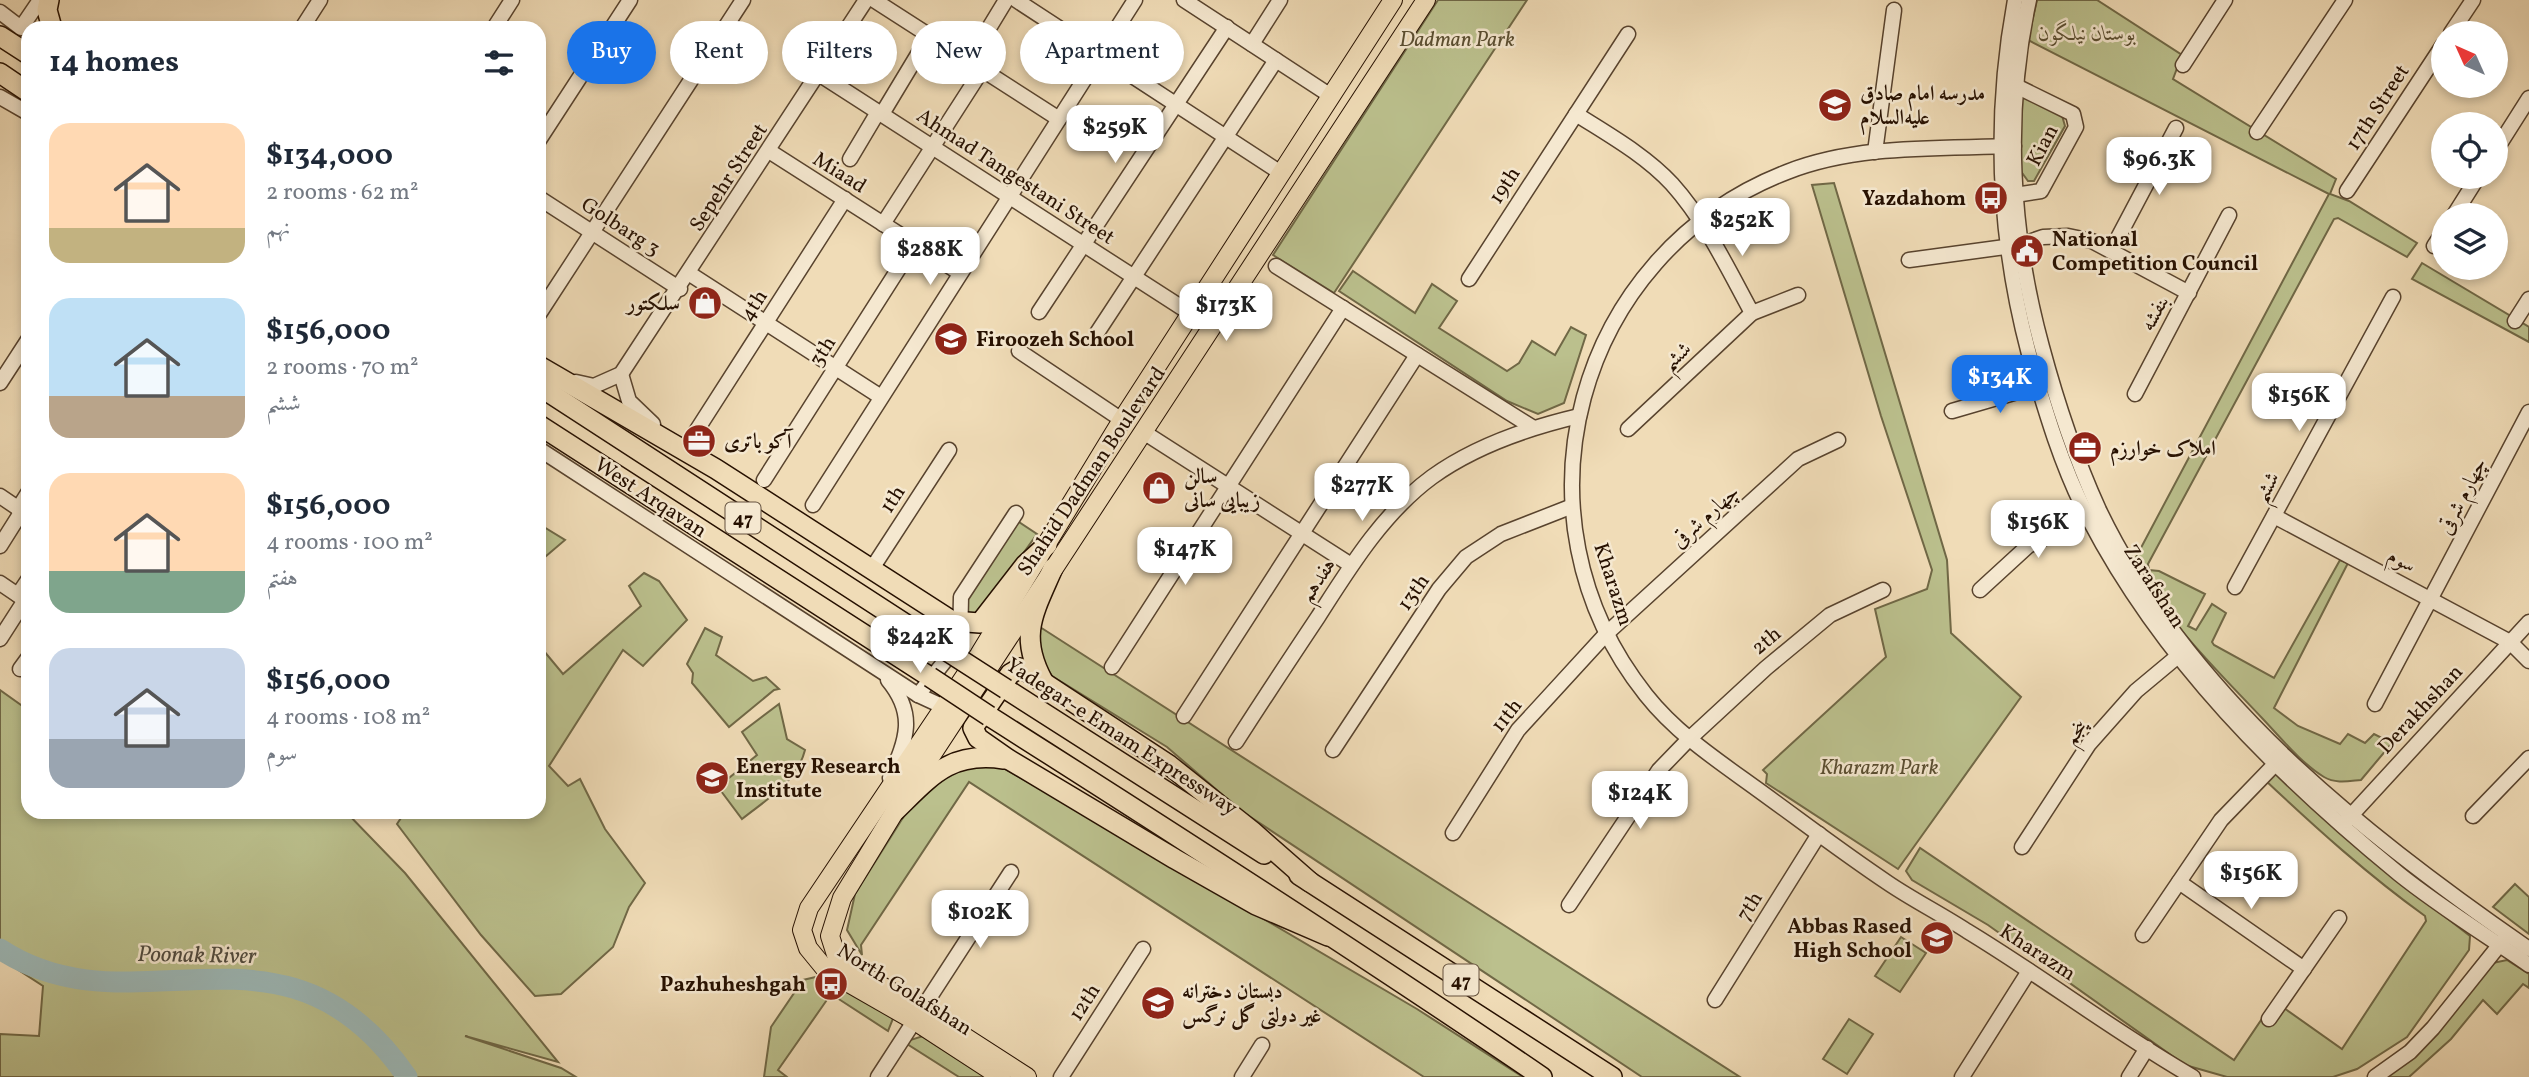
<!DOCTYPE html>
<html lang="en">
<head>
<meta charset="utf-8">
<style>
  :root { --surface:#fff; --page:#f6f6f7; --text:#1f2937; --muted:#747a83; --accent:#1a73e8 }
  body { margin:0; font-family:Vollkorn,Amiri,serif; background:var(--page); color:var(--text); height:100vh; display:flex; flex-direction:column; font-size:26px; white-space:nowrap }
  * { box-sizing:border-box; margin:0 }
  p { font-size:23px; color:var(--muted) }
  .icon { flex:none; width:38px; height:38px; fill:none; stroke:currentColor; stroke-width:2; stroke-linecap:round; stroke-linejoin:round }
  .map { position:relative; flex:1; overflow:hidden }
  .panel { position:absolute; left:21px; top:21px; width:525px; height:798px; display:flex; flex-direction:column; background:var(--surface); border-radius:21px; box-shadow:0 4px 10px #0003 }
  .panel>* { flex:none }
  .hud { position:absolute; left:567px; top:21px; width:665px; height:63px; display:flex; gap:14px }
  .needle { width:46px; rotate:315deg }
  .tools { position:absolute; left:2431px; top:21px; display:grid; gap:14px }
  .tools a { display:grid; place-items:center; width:77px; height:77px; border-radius:50%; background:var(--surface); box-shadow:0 4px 10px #0003; font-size:35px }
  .price { position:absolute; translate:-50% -60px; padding:0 16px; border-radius:14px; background:#fff; color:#222; font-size:23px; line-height:46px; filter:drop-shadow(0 2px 4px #0008) }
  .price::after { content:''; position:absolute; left:50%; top:42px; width:21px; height:16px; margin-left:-10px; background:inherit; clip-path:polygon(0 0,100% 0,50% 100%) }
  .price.selected { background:var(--accent); color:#fff }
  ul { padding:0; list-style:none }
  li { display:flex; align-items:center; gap:21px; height:175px; padding:0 28px }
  li span { display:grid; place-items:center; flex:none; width:196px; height:140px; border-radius:21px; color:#555 }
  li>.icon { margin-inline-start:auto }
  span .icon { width:84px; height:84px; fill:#fffc; stroke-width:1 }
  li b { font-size:30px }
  h2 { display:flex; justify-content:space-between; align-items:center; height:84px; padding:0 28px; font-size:30px }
  .tag { padding:0 24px; border-radius:32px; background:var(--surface); box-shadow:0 4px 10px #0003; font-size:24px; line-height:63px }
  .tag.selected { background:var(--accent); color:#fff }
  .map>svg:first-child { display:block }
  .green { fill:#bbc08d; stroke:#706846; stroke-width:2 }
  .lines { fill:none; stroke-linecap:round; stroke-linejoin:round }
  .river { stroke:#9db9b8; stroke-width:21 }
  .minor-casing { stroke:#58432e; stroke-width:17 }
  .major-casing { stroke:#261000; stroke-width:20 }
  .highway-casing { stroke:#261000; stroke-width:22 }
  .minor { stroke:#f5e8d0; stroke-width:14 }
  .major { stroke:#f0dcb7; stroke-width:18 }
  .highway { stroke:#f0dcb7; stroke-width:19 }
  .highway-bridge-casing { stroke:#261000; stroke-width:22; stroke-linecap:butt }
  .highway-bridge { stroke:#f0dcb7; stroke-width:19 }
  .labels { text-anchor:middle; stroke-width:5; stroke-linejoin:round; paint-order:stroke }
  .shield { fill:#f5e8d0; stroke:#64513e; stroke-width:2 }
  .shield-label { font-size:19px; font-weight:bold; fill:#261000 }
  .park-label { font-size:21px; font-style:italic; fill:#5a4e31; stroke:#f5e8d0 }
  .poi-label { font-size:21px; font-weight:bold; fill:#261000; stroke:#f5e8d0; text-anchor:start }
  .street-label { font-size:21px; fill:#261000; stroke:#f5e8d0 }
  .water-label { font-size:23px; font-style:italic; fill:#504b40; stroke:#f5e8d0 }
</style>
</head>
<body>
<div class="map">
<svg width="2529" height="1077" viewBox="0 0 2529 1077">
  <rect width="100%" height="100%" fill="#f0dcb7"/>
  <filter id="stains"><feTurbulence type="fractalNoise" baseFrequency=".00286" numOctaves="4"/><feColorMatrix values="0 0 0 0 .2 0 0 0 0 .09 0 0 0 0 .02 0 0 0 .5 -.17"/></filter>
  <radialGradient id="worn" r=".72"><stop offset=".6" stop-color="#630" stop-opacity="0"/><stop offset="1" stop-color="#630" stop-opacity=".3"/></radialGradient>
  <g class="green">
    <path d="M1438,0H1527L1334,293L1273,255Z"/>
    <path d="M2037,0H2097L2182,55L2173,79L2336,179L2330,194L2349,201L2417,243L2407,257L2338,218L2334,219L2148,564L2149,570L2159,571L2205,594L2188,626L2196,630L2212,604L2226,613L2212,642L2214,645L2274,678L2340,560L2348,563L2274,708L2298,726L2340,744L2348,734L2365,743L2374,734L2392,743L2361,780C2349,781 2336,784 2324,777C2301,763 2280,737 2262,718C2217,670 2163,619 2135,559L2329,194L2028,40Z"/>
    <path d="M2020,95L2061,112L2065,126L2034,181H2028L2020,170Z"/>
    <path d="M1834,183L1947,560L1951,633L2021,697L1898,869L1766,783L1767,774L1763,770L1886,657L1875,609L1927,589L1932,570L1881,416L1812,185Z"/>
    <path d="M2422,263L2529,327V342L2412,279Z"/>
    <path d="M1353,271L1415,313L1432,284L1457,301L1439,328L1507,371L1519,363L1532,341L1555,355L1571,327L1586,335L1564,403L1538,414L1507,401L1339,291Z"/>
    <path d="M1016,520L1037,534L983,610L967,620L964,600Z"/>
    <path d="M539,524L565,540L539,562Z"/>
    <path d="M644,573L659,581L687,620L643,666L623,650L549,766L568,786L580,779L605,829L645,883L629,907L613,947L561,994L535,996L481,935L397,824L405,812H539V645L563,674L641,606L629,586Z"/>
    <path d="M1040,627L1740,1077H1642L1240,810L1167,747L1052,676L1034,649Z"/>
    <path d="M705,628L722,637L716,655L753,681L766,677L779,689L774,690L729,727L692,683L693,673L687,664Z"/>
    <path d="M0,690L28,710V812H346L405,873L558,1062L465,1036L561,1068L576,1077H0V1034L39,1036L43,986L0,958Z"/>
    <path d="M779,704L787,739L805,750C797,782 767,799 742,819L718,787L757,755L742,732Z"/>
    <path d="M974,763L1001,767L1073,807L1417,1009L1523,1077H1424L969,782L861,945L862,955L847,930L855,894L909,808L949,771Z"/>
    <path d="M2274,772L2369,858L2470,936L2469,950L2407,1037L2357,1069L2333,1077H2227L2185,1065L1988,925L1912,880L1906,871L1920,848L2234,1060L2274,1001L2342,1049L2426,921L2425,916C2368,875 2316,828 2265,780Z"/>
    <path d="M2515,884L2529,897V934L2493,907Z"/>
    <path d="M1901,937L1926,953L1900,992L1875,976Z"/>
    <path d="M2507,960L2529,974V988L2523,984L2497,1014L2483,1000L2451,1039L2409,1077H2385L2488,964Z"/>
    <path d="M824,975L894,1016L888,1031L831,994L778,1070L787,1077H764L771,1027L803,980Z"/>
    <path d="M1849,1019L1873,1034L1847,1074L1823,1059Z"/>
    <path d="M923,1036L987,1077H959L904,1042Z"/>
  </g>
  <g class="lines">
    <path class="river" d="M0,949C135,1038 284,898 407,1077"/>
    <g class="minor-casing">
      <g id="minor">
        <path d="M874,0L1059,119"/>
        <path d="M1016,0L1281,173"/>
        <path d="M1184,0L1331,96"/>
        <path d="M2015,0C1993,119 1998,237 2029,354C2045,410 2062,468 2089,519C2163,661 2277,774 2399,874C2440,907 2486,935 2529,965"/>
        <path d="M2029,0C2004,115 2011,234 2042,347C2057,403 2075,457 2099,510C2189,697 2362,834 2529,949"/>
        <path d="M0,12L21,28L40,0"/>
        <path d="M302,28L320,0"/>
        <path d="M494,28L512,0"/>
        <path d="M2451,33L2473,0"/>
        <path d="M1252,44L1280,0"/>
        <path d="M969,61L1006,0"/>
        <path d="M2183,65L2225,0"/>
        <path d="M819,74L1190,313"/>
        <path d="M0,97L28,113"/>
        <path d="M882,114L929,36"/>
        <path d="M1576,114C1609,135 1645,155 1672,184C1706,222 1728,269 1752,313"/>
        <path d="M2257,132L2345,0"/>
        <path d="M539,140L630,0"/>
        <path d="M2014,146C1939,149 1858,144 1787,172C1575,254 1504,517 1646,695C1677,734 1717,760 1757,789C1800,820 1843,853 1888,883C1913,900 1941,914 1967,931C2043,977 2115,1032 2193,1077"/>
        <path d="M2496,150L2529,98"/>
        <path d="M769,151L960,273"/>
        <path d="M1875,152L1894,10"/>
        <path d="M850,159L878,112"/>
        <path d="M2347,191L2443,45"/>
        <path d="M2015,195L2041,191L2076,127L2073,114L2016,86"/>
        <path d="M539,198L680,289"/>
        <path d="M2454,215L2478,177"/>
        <path d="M883,224L982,70"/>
        <path d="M2434,246L2443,232"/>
        <path d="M2111,251L2176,128"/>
        <path d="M1909,260L2020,245L2043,237L2068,236L2092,241L2189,293"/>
        <path d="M1276,266L1532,427"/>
        <path d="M690,274L881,397"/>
        <path d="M1469,279L1628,34"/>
        <path d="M1039,312L1227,27"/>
        <path d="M539,314L743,0"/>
        <path d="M2515,321L2529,299"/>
        <path d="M1097,333L1276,60"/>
        <path d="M1019,351L1122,420"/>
        <path d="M621,374L629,401L653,424"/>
        <path d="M576,382L594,386L621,374L866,0"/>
        <path d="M0,383L28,340"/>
        <path d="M2135,394L2229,215"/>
        <path d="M1952,411L2038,386"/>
        <path d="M1628,429L1752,313L1798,295"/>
        <path d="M695,433L845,199"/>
        <path d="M1145,433L1351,565"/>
        <path d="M539,449L918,695L944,707"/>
        <path d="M764,480L915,243"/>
        <path d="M0,496L28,515"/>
        <path d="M813,505L1135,0"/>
        <path d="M18,509L28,493"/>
        <path d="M2274,516L2510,642L2529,661"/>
        <path d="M0,546L22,511"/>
        <path d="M871,570L949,450"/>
        <path d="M0,583L28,602"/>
        <path d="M2235,587L2393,297"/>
        <path d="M1980,590L2028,546L2088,517"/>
        <path d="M18,595L28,580"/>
        <path d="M0,639L25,600"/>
        <path d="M1112,667L1343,308"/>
        <path d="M20,669L28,658"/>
        <path d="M888,680C917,715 906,740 890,778"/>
        <path d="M918,695L960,642L961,597L1016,513"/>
        <path d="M2375,704L2529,412"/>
        <path d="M1184,716L1417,355"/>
        <path d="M1236,742C1263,700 1290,659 1318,617C1350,567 1383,513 1432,477C1475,446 1528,428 1579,416"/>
        <path d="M1333,750L1439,589L1466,557L1501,534L1570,507"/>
        <path d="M2473,816L2529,758"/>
        <path d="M2346,821L2529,622"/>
        <path d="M1453,833L1518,730L1606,634L1798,459L1838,440"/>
        <path d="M2022,847L2089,744L2136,691L2178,656"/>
        <path d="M2179,882L2304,969"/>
        <path d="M1569,905L1659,770L1688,740L1766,668L1830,615L1883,590"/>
        <path d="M2143,935L2221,820L2281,758"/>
        <path d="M1715,1000L1819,834"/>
        <path d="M2269,1019L2339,918"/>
        <path d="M878,1077L1011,872"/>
        <path d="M1061,1077L1143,949"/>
        <path d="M1242,1077L1262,1045"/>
        <path d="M1962,1077L2029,971"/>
        <path d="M2129,1077L2147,1048"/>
        <path d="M2375,1077L2410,1052L2433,1028L2505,938"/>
      </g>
    </g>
    <g class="major-casing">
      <g id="major">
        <path d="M1001,1077L915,1021L826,970L808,948L802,930L809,908L979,655L1122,420L1393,0"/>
        <path d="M1027,1077L920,1008L838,961L830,936L842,898L895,811L1426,0"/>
      </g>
    </g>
    <g class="highway-casing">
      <g id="highway">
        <path d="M49,0L47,10L52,28"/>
        <path d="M0,36L28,54"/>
        <path d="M0,73L28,92"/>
        <path d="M539,366L716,469L952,621L980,623L1025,565L1047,545"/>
        <path d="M539,386L947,651"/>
        <path d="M539,425L930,677"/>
        <path d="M1043,681C1018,635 1034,612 1053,568"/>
        <path d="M1006,689L1264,854"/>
        <path d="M989,716C1175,834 1360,953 1542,1077"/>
        <path d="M895,811C931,776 950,751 1004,759"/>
        <path d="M1299,875L1612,1077"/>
        <path d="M1310,882L1252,831L1169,765L1029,673L1020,668L1010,674L973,728L978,738L1008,759L1175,859L1256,905L1328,936"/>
      </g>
    </g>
    <use href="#minor" class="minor"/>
    <use href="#major" class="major"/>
    <use href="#highway" class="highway"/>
    <g class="highway-bridge-casing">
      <g id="highway-bridge">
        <path d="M947,651L1006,689"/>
        <path d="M930,677L989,716"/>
      </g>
    </g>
    <use href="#highway-bridge" class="highway-bridge"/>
  </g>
  <defs>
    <g id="school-disc" transform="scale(1.75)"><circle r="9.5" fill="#8f2418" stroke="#f5e8d0"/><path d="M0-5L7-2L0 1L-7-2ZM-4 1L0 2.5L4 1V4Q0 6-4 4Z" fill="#fff"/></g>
    <g id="bus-disc" transform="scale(1.75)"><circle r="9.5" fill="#8f2418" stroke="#f5e8d0"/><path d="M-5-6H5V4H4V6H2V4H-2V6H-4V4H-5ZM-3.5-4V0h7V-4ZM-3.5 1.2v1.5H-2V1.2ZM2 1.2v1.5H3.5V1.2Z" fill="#fff"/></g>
    <g id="civic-disc" transform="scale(1.75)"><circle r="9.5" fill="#8f2418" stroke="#f5e8d0"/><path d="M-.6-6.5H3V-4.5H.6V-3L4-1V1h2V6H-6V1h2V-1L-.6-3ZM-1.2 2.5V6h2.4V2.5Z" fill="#fff"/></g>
    <g id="shop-disc" transform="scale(1.75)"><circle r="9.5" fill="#8f2418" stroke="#f5e8d0"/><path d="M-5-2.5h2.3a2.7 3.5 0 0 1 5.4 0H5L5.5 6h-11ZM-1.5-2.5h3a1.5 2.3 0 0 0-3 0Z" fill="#fff"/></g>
    <g id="office-disc" transform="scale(1.75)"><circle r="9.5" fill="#8f2418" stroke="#f5e8d0"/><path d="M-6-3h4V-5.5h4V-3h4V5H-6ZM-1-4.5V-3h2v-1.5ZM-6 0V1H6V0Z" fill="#fff"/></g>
    <g id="university-disc" transform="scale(1.75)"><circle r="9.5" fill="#8f2418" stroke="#f5e8d0"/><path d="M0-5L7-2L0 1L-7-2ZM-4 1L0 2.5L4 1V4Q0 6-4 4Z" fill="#fff"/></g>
  </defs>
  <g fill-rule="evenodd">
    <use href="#school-disc" x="1835" y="105"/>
    <use href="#bus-disc" x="1991" y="198"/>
    <use href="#civic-disc" x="2027" y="251"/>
    <use href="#shop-disc" x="705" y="303"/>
    <use href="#school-disc" x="951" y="339"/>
    <use href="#office-disc" x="699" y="441"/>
    <use href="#office-disc" x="2085" y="448"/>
    <use href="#shop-disc" x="1159" y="488"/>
    <use href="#university-disc" x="712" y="778"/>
    <use href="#school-disc" x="1937" y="938"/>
    <use href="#bus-disc" x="831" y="984"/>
    <use href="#school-disc" x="1158" y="1003"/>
  </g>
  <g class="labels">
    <g class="shield">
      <rect x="725.5" y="502.5" width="35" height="31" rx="5"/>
      <rect x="1443.5" y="964.5" width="35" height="31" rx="5"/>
    </g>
    <g class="shield-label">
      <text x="743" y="525">47</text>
      <text x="1461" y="987">47</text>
    </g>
    <g class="park-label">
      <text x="2087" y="40">بوستان نیلگون</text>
      <text x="1457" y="46">Dadman Park</text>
      <text x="1879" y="774">Kharazm Park</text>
    </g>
    <g class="poi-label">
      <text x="1860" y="100">مدرسه امام صادق<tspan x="1860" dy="24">علیه‌السلام</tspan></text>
      <text x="1966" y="205" text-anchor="end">Yazdahom</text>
      <text x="2052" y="246">National<tspan x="2052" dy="24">Competition Council</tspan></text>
      <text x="680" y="310" text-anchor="end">سلکتور</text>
      <text x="976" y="346">Firoozeh School</text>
      <text x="724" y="448">آکو باتری</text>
      <text x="2110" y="455">املاک خوارزم</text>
      <text x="1184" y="483">سالن<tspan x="1184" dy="24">زیبایی سانی</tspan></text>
      <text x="736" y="773">Energy Research<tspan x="736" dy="24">Institute</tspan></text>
      <text x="1912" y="933" text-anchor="end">Abbas Rased<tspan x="1912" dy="24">High School</tspan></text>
      <text x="806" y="991" text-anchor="end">Pazhuheshgah</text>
      <text x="1182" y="998">دبستان دخترانه<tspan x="1182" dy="24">غیر دولتی گل نرگس</tspan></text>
    </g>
    <g class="street-label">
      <text transform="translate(2377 107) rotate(-57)" y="7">17th Street</text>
      <text transform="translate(2042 145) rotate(-62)" y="7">Kian</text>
      <text transform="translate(840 172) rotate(32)" y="7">Miaad</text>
      <text transform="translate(1016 176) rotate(33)" y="7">Ahmad Tangestani Street</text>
      <text transform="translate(728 177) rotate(-57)" y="7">Sepehr Street</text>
      <text transform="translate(1504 185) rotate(-57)" y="7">19th</text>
      <text transform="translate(621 226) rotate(33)" y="7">Golbarg 3</text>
      <text transform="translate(753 305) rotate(-57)" y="7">4th</text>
      <text transform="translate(2154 313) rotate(-62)" y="7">بنفشه</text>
      <text transform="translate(822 351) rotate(-58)" y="7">3th</text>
      <text transform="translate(1676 356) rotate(-43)" y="7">ششم</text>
      <text transform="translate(1091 471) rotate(-56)" y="7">Shahid Dadman Boulevard</text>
      <text transform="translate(2266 487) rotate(-61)" y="7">ششم</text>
      <text transform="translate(2462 496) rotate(-63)" y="7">چهارم شرقی</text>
      <text transform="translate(651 497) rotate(33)" y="7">West Arqavan</text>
      <text transform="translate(892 499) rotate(-57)" y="7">1th</text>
      <text transform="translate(1705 516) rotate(-42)" y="7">چهارم شرقی</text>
      <text transform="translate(2402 560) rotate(28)" y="7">سوم</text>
      <text transform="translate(1317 580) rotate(-57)" y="7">هفدهم</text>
      <text transform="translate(1614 584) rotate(72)" y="7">Kharazm</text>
      <text transform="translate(2155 586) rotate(57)" y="7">Zarafshan</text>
      <text transform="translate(1413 592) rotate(-55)" y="7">13th</text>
      <text transform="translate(1766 640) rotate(-40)" y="7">2th</text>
      <text transform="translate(2420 709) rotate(-47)" y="7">Derakhshan</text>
      <text transform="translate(1506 715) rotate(-52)" y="7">11th</text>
      <text transform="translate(2075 732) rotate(-53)" y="7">پنجم</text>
      <text transform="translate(1122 736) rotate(33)" y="7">Yadegar-e Emam Expressway</text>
      <text transform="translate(1749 906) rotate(-58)" y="7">7th</text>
      <text transform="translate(2038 952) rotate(33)" y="7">Kharazm</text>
      <text transform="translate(905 989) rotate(32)" y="7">North Golafshan</text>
      <text transform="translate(1084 1002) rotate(-57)" y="7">12th</text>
    </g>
    <g class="water-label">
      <text transform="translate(197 954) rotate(1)" y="8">Poonak River</text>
    </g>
  </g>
  <rect width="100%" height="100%" filter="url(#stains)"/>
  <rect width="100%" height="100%" fill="url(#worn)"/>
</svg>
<div class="tools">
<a><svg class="needle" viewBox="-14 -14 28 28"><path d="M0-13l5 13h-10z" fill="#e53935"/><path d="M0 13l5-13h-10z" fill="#747a83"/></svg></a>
<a><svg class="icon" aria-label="locate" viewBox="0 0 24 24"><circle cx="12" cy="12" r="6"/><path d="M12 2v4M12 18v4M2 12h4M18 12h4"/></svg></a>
<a><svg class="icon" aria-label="layers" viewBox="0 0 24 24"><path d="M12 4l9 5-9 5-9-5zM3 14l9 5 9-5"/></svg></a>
</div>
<b class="price" style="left:1115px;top:165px">$259K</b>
<b class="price" style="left:2159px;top:197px">$96.3K</b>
<b class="price" style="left:1742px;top:258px">$252K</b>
<b class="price" style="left:930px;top:287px">$288K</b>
<b class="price" style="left:1226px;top:343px">$173K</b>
<b class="price selected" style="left:2000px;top:415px">$134K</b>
<b class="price" style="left:2299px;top:433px">$156K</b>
<b class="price" style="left:1362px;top:523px">$277K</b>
<b class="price" style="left:2038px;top:560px">$156K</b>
<b class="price" style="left:1185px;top:587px">$147K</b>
<b class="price" style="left:920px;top:675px">$242K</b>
<b class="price" style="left:1640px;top:831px">$124K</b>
<b class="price" style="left:2251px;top:911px">$156K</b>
<b class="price" style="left:980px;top:950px">$102K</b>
<div class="hud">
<a class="tag selected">Buy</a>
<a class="tag">Rent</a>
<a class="tag">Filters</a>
<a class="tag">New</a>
<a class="tag">Apartment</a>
</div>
<section class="panel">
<h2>14 homes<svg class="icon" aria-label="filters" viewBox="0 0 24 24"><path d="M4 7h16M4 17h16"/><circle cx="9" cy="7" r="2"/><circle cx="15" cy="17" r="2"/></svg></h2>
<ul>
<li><span style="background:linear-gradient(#ffd9b3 75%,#c2b280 0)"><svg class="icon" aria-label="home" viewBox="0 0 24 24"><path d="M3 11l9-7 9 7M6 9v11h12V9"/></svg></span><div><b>$134,000</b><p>2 rooms · 62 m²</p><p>نهم</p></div></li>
<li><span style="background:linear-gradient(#bfe0f5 70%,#b9a48a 0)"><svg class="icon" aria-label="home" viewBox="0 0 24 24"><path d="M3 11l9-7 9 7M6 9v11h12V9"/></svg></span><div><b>$156,000</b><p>2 rooms · 70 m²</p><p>ششم</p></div></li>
<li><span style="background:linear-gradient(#ffd9b3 70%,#7fa58c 0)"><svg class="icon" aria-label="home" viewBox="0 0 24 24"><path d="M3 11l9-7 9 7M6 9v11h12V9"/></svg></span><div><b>$156,000</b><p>4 rooms · 100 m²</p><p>هفتم</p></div></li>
<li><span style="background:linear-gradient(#c9d6e8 65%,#9aa5b1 0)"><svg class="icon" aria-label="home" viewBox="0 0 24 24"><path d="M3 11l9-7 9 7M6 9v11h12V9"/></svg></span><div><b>$156,000</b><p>4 rooms · 108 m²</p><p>سوم</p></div></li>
</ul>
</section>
</div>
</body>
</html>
